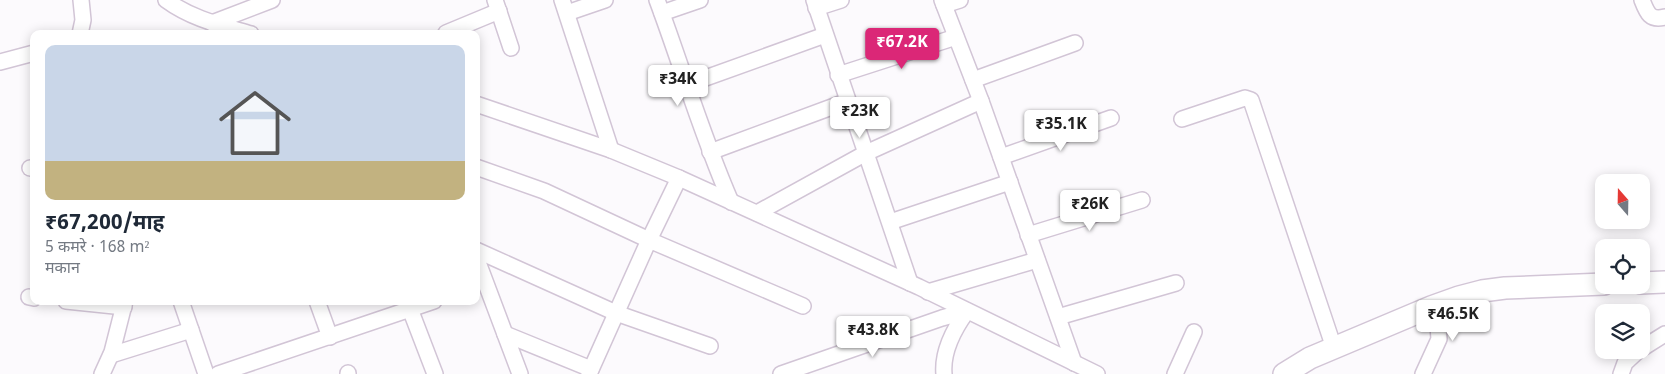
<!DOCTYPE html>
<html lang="hi">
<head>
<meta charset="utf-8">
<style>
  :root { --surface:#fff; --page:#f2f2f3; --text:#1f2937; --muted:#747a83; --accent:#db2777 }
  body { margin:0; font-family:Georgia,"Noto Sans Devanagari",serif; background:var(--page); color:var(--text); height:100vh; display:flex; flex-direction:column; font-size:19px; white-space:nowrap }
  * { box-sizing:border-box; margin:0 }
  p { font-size:16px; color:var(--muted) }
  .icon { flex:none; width:28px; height:28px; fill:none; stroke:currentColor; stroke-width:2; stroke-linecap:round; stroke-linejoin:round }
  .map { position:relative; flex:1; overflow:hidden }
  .drawer { position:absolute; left:30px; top:30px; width:450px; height:275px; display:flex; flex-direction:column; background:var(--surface); border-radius:10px; box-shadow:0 2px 12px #0003 }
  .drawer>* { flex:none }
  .needle { width:32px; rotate:340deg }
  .buttons { position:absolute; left:1595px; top:174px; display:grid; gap:10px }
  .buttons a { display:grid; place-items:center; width:55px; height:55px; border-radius:10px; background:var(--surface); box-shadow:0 2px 12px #0003; font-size:25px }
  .price { position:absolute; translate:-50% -42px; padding:0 11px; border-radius:5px; background:#fff; color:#222; font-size:16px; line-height:32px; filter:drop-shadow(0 1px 2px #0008) }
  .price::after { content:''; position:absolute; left:50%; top:30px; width:15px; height:11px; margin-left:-8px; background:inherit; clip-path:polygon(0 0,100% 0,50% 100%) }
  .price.on { background:var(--accent); color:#fff }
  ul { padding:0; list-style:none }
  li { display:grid; align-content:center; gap:10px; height:265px; padding:0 15px }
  li span { display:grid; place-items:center; height:155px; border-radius:10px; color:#555 }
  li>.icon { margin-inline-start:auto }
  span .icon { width:90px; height:90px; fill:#fffc; stroke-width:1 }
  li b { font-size:21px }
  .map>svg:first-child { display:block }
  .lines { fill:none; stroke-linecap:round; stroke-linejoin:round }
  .street-casing { stroke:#d2c5d6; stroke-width:18 }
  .secondary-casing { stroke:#d2c5d6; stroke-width:24 }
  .street { stroke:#fff; stroke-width:15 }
  .secondary { stroke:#fff; stroke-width:21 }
</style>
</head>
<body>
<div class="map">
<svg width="1665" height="374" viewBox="0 0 1665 374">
  <rect width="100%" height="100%" fill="#fcfafd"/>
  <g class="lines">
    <g class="street-casing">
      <g id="street">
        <path d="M166,0C192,19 220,25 251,34"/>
        <path d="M495,0L511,48"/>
        <path d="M562,0L611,150"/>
        <path d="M657,0C682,67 702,136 731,202"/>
        <path d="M814,0L910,283"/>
        <path d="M942,0L981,101L1074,363"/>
        <path d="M1642,0C1647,13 1650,21 1665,17"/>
        <path d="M944,5L960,0"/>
        <path d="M816,8L841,0"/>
        <path d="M567,13L605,0"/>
        <path d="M662,13L700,0"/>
        <path d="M212,23L272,0"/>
        <path d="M446,33L499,11"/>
        <path d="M80,34L83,20L81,0"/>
        <path d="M0,62L34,53"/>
        <path d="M838,75L956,37"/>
        <path d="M973,80L1075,43"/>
        <path d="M686,85L825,35"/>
        <path d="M476,104L611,150L679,178L919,287L1097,374"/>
        <path d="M1182,119L1245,98L1251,100L1334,348"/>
        <path d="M710,152L848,101"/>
        <path d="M1001,157L1111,118"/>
        <path d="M476,167L544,191L649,240L803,306"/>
        <path d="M30,168H34"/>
        <path d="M757,213L866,153L981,101"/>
        <path d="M890,222L1010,182"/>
        <path d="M1028,235L1142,200"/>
        <path d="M476,250L616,313L710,346"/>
        <path d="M476,257L520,374"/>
        <path d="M928,292L1037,260"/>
        <path d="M29,297L34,298"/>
        <path d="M66,301L124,307"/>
        <path d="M181,301L206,374"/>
        <path d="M317,301L330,337"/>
        <path d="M407,301L435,374"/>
        <path d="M1058,317L1176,283"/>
        <path d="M505,334L591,369"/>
        <path d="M1641,349L1665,334"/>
        <path d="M111,355L191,330"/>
        <path d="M348,373V374"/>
        <path d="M102,374L112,352L125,301"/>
        <path d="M218,374L434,301"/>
        <path d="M589,374L649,240L679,178"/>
        <path d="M781,374L942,318L949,316L962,318"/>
        <path d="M944,374C942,352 954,329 967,311"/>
        <path d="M1175,374L1194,332"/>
        <path d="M1423,374L1439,339L1438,326L1431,307"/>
        <path d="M1621,374L1625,363L1639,350"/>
      </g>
    </g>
    <g class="secondary-casing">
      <g id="secondary">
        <path d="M1641,283L1665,282"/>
        <path d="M1284,374L1310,358L1431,307L1459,297L1482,291L1505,288L1604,284"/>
      </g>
    </g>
    <use href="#street" class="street"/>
    <use href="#secondary" class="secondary"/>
  </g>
</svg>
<div class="buttons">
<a><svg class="needle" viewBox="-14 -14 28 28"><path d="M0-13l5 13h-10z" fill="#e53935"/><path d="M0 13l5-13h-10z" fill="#747a83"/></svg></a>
<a><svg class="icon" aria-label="locate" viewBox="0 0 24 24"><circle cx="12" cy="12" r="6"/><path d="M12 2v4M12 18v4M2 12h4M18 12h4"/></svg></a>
<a><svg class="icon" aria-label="layers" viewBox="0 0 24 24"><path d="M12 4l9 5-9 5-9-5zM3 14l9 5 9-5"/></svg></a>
</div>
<b class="price on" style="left:902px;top:70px">₹67.2K</b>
<b class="price" style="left:678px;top:107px">₹34K</b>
<b class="price" style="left:860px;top:139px">₹23K</b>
<b class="price" style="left:1061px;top:152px">₹35.1K</b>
<b class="price" style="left:1090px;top:232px">₹26K</b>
<b class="price" style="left:1453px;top:342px">₹46.5K</b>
<b class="price" style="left:873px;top:358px">₹43.8K</b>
<section class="drawer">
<ul>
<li><span style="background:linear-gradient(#c9d6e8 75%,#c2b280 0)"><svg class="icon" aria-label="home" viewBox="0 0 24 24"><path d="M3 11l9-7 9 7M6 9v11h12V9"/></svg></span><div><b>₹67,200/माह</b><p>5 कमरे · 168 m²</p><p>मकान</p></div></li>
</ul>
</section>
</div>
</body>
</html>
